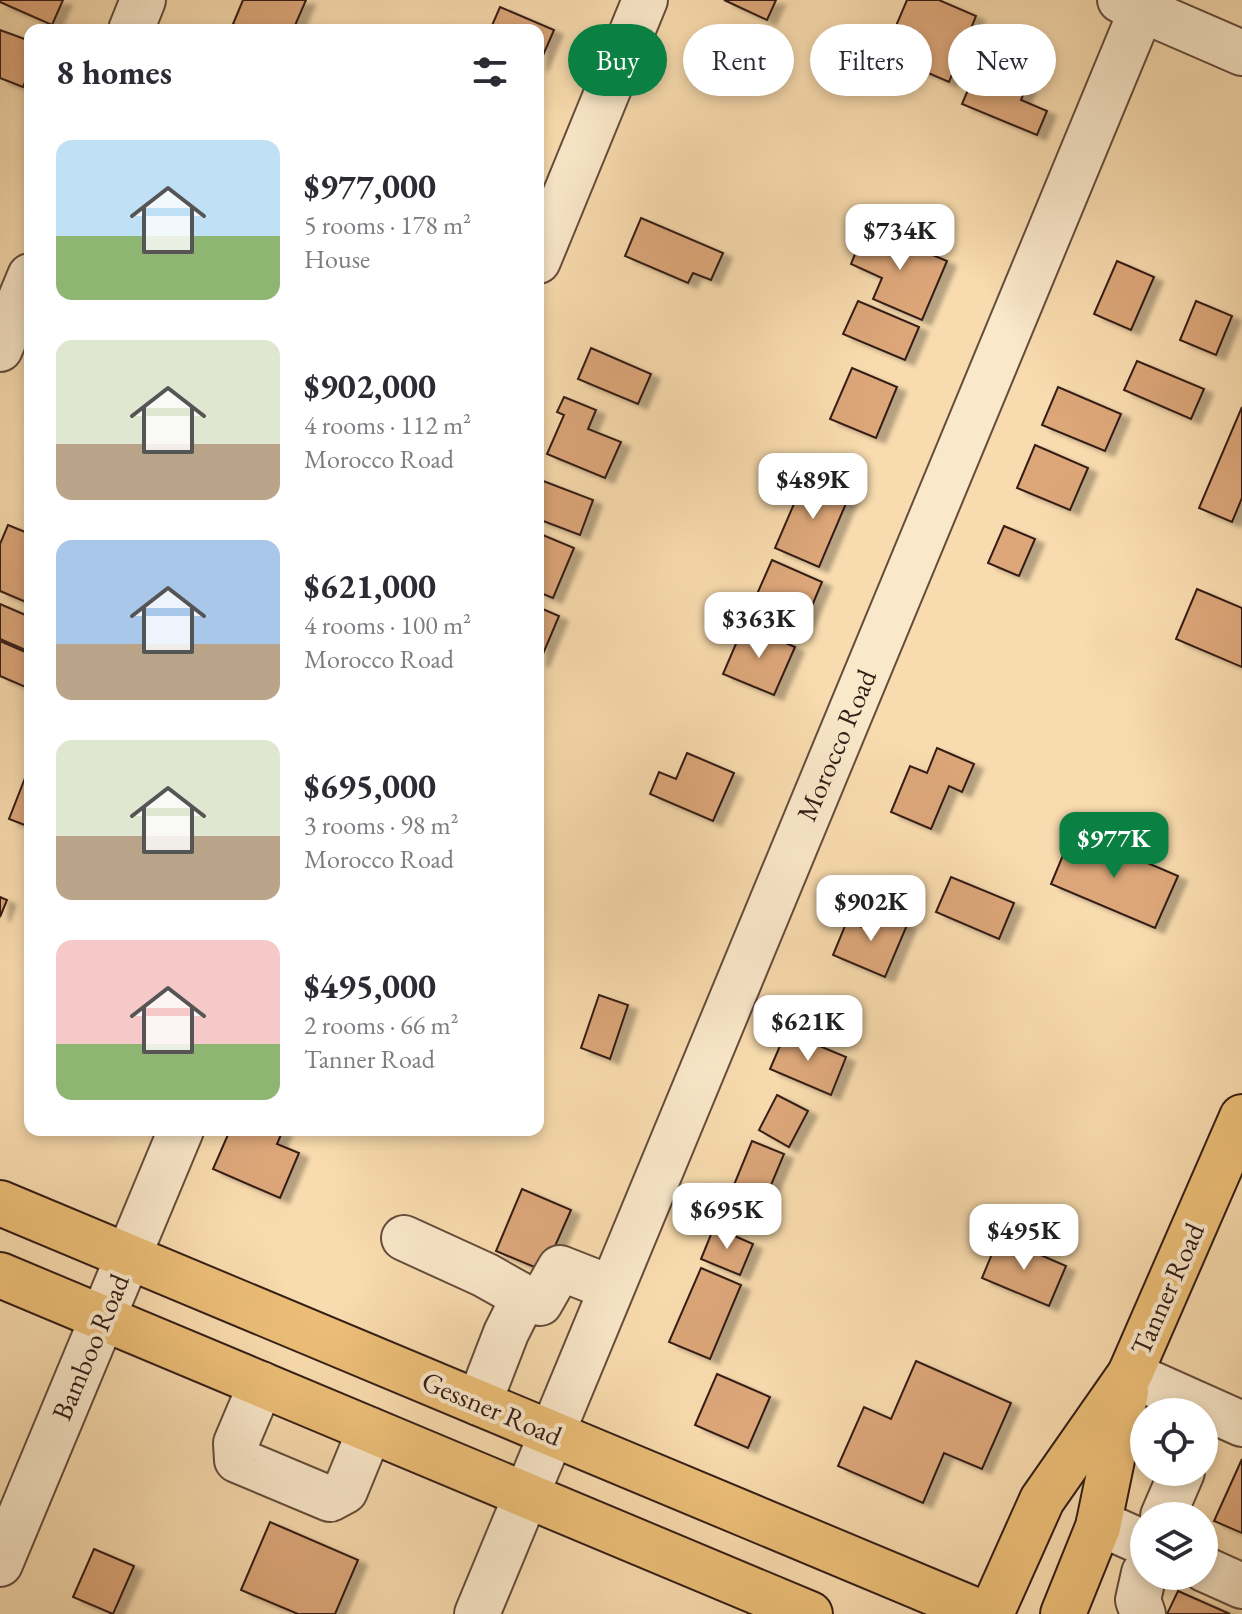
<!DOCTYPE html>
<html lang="en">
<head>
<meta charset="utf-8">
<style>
  :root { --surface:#fff; --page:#f7f7f7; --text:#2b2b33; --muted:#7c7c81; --accent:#0b8043 }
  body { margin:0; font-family:"EB Garamond",serif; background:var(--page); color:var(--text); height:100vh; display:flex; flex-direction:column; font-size:30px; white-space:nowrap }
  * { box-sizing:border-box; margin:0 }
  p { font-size:26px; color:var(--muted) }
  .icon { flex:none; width:44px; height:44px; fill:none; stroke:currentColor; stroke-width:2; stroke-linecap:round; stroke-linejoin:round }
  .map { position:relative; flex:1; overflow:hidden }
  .details { position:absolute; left:24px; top:24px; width:520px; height:1112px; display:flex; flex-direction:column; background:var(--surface); border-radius:16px; box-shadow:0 4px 12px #0003 }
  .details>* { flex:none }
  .hud { position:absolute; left:568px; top:24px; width:554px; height:72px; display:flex; gap:16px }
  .fabs { position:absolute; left:1130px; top:1398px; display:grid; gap:16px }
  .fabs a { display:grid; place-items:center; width:88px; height:88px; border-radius:50%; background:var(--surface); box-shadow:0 4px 12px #0003; font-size:40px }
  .price { position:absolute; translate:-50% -68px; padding:0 18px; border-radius:16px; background:#fff; color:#222; font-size:26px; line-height:52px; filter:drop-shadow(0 2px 4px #0008) }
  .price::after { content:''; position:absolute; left:50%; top:48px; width:24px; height:18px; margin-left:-12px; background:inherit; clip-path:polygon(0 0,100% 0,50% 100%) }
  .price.active { background:var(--accent); color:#fff }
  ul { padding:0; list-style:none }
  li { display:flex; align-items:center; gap:24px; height:200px; padding:0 32px }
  li span { display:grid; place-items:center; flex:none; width:224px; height:160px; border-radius:16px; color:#555 }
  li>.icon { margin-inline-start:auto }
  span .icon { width:96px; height:96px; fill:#fffc; stroke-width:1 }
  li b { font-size:34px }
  h2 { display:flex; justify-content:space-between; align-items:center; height:96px; padding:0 32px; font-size:34px }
  .pill { padding:0 28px; border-radius:36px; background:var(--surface); box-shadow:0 4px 12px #0003; font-size:28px; line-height:72px }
  .pill.active { background:var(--accent); color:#fff }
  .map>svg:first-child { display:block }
  .building { fill:#dca679; stroke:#341e16; stroke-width:2; filter:url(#shadow) }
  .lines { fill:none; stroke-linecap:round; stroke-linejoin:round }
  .minor-casing { stroke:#654d3c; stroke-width:48 }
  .major-casing { stroke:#341e16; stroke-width:48 }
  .minor { stroke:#fae8ca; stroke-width:44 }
  .major { stroke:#ecbe77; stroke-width:44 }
  .labels { text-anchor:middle; stroke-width:8; stroke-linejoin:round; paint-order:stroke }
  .street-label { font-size:28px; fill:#341e16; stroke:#fae8ca }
</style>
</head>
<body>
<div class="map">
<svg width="1242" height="1614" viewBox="0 0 1242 1614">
  <defs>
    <filter id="shadow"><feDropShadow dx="9" dy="5" stdDeviation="2" flood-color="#0004"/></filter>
  </defs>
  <rect width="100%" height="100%" fill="#f8dbae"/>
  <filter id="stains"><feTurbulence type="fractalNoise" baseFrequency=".0025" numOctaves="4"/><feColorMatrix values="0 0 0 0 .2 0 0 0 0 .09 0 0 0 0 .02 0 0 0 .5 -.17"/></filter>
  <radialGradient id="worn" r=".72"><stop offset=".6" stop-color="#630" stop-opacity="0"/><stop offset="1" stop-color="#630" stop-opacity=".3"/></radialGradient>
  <g class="building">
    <path d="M0,0H63L52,25L0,2Z"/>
    <path d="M243,0H306L293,30H248L233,24Z"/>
    <path d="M724,0H776L767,20Z"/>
    <path d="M907,0H939L976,16L949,82L884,54Z"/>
    <path d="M500,7L554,30L538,67V30H490Z"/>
    <path d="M0,30L30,41V69L23,87L0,78Z"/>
    <path d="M993,30L1041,51L1021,100L1047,111L1037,135L962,104Z"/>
    <path d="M641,218L723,253L711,280L693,273L688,283L625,256Z"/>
    <path d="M866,227L947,261L922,320L873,299L882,278L851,264Z"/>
    <path d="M1117,261L1154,277L1131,330L1094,314Z"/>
    <path d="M858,301L919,327L905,360L843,334Z"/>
    <path d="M1196,301L1232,316L1216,355L1180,340Z"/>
    <path d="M591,348L651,374L638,404L578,379Z"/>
    <path d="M1137,361L1204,389L1191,419L1124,390Z"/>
    <path d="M852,368L897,387L876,438L830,419Z"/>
    <path d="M1058,387L1121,414L1105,451L1042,425Z"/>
    <path d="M564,397L596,410L588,429L621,442L605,478L547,454L564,415L557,412Z"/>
    <path d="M1242,407V498L1232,522L1199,508Z"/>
    <path d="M1035,445L1088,468L1070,510L1017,488Z"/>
    <path d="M806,476L850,494L819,567L775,548Z"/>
    <path d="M538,479L593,500L580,535L538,519Z"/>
    <path d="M8,525L30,534V594L26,602L0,591V544Z"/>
    <path d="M1004,526L1035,539L1019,576L988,563Z"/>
    <path d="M538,533L574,548L553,598L538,592Z"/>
    <path d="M772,560L822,582L801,632L750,610Z"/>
    <path d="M1197,589L1242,608V667L1176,639Z"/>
    <path d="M0,604L30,617V652L0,639Z"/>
    <path d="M538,607L559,616L540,661H538Z"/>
    <path d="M744,625L795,647L774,695L723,674Z"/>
    <path d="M0,641L30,654V683L28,688L0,676Z"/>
    <path d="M937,748L974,764L962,792L949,786L931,829L891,812L910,766L927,773Z"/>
    <path d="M687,753L734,773L713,821L650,794L659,772L676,779Z"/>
    <path d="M27,773L30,774V827L9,819Z"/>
    <path d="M1073,831L1178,876L1155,928L1051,884Z"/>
    <path d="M951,877L1014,903L999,939L936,912Z"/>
    <path d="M0,897L7,900L0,917Z"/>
    <path d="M875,911L907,925L885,977L833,955L847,921L867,929Z"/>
    <path d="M599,995L628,1005L610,1059L581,1048Z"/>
    <path d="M786,1032L846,1057L831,1095L770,1069Z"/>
    <path d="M777,1095L808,1111L789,1147L759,1130Z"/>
    <path d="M230,1130H283L277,1144L299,1153L280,1198L213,1169Z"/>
    <path d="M752,1141L784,1154L761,1209L729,1197Z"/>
    <path d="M522,1189L571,1210L544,1271L496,1251Z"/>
    <path d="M714,1227L753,1244L740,1275L701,1259Z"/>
    <path d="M999,1237L1066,1266L1049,1306L982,1278Z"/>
    <path d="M701,1268L741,1285L710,1359L669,1342Z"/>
    <path d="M916,1361L1011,1403L982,1469L944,1453L923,1503L838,1466L864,1407L891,1419Z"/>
    <path d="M717,1374L770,1397L748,1448L695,1425Z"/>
    <path d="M1242,1459V1533L1214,1521Z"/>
    <path d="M270,1522L358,1560L335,1614H298L241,1590Z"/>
    <path d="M94,1549L134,1566L113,1614L73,1597Z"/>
    <path d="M1178,1591L1230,1614H1167Z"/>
  </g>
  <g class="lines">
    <g class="minor-casing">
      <g id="minor">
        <path d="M1120,0L1242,53"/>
        <path d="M131,30L143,0"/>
        <path d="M538,261L645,0"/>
        <path d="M0,349L30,276"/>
        <path d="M404,1238L485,1275L524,1297"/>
        <path d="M1130,1374L1242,1424"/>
        <path d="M261,1384L236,1443L237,1460L330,1499L345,1491L370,1430"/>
        <path d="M479,1403L506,1333L524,1297L540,1303L560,1268L611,1288"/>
        <path d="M1163,1516L1182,1472"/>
        <path d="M1099,1523L1144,1543"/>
        <path d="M0,1564L181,1130"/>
        <path d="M1204,1569L1242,1586"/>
        <path d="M477,1614L1142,9"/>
        <path d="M1143,1614L1138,1600L1144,1573"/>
      </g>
    </g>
    <g class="major-casing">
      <g id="major">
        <path d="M0,1203L984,1614"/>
        <path d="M0,1275L810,1614"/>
        <path d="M991,1614L1042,1500L1130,1374L1242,1117"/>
        <path d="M1063,1614L1098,1527L1126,1392"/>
      </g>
    </g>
    <use href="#minor" class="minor"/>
    <use href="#major" class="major"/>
  </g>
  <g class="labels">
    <g class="street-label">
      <text transform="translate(836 745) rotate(-67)" y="10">Morocco Road</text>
      <text transform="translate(1167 1289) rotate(-66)" y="10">Tanner Road</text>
      <text transform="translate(90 1347) rotate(-67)" y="10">Bamboo Road</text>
      <text transform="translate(492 1408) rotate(23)" y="10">Gessner Road</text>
    </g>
  </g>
  <rect width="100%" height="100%" filter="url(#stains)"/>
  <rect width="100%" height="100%" fill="url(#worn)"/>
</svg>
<div class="fabs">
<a><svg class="icon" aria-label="locate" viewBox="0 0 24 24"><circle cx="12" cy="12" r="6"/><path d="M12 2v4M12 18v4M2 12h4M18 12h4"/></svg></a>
<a><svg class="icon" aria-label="layers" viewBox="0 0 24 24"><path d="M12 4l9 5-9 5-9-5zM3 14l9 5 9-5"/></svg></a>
</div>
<b class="price" style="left:900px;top:272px">$734K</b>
<b class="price" style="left:813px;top:521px">$489K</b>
<b class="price" style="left:759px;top:660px">$363K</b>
<b class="price active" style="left:1114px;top:880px">$977K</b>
<b class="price" style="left:871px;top:943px">$902K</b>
<b class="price" style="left:808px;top:1063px">$621K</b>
<b class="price" style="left:727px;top:1251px">$695K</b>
<b class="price" style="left:1024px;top:1272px">$495K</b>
<div class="hud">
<a class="pill active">Buy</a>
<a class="pill">Rent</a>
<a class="pill">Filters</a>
<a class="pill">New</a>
</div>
<section class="details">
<h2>8 homes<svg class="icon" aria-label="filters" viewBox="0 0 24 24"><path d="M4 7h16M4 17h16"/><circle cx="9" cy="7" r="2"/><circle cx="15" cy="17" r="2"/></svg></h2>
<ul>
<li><span style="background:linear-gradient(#bfe0f5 60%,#8fb573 0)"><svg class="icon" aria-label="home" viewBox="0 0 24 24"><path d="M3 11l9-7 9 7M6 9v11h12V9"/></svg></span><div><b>$977,000</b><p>5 rooms · 178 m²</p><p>House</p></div></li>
<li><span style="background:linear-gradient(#dfe7d0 65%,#b9a48a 0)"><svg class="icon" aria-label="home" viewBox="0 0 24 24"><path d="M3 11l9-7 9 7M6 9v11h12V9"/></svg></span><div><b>$902,000</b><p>4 rooms · 112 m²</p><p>Morocco Road</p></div></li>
<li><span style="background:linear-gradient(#a9c7e8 65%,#b9a48a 0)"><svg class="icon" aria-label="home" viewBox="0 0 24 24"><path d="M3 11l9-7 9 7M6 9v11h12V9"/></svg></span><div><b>$621,000</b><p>4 rooms · 100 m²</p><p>Morocco Road</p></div></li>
<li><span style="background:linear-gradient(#dfe7d0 60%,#b9a48a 0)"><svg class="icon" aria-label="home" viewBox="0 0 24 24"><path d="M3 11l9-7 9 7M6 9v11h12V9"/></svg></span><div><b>$695,000</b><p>3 rooms · 98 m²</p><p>Morocco Road</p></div></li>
<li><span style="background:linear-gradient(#f6c9c9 65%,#8fb573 0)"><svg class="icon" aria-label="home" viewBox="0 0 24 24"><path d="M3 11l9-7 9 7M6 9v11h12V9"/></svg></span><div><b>$495,000</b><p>2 rooms · 66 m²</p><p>Tanner Road</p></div></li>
</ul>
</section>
</div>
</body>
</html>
